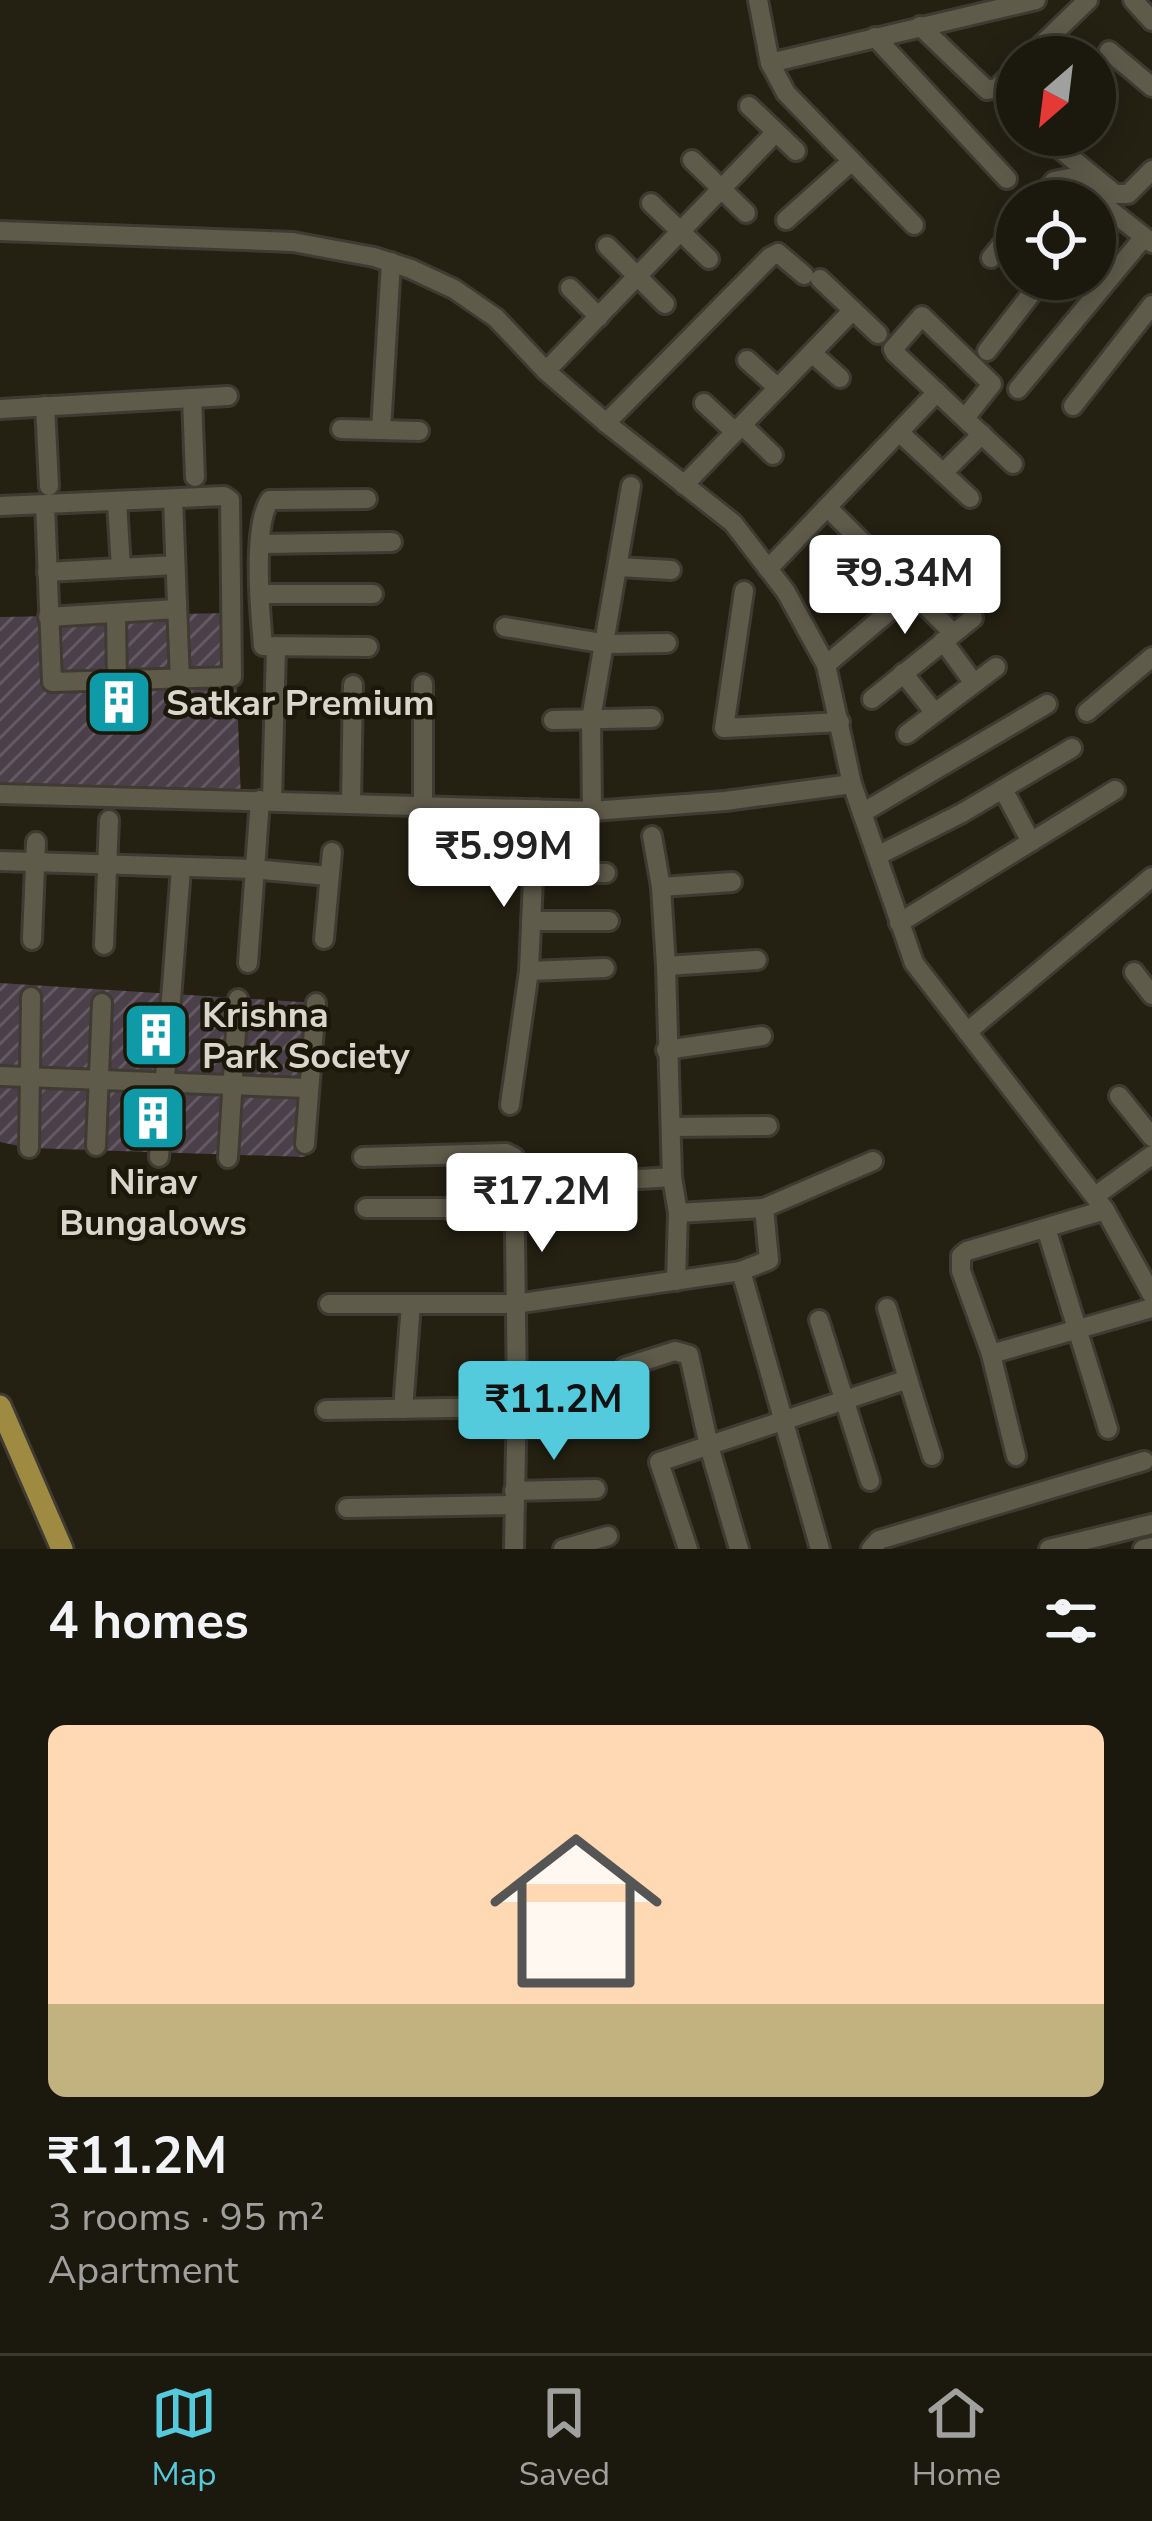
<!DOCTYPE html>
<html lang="en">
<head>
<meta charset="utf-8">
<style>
  :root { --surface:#1b190e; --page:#242217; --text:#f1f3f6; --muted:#a0a09e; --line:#39382e; --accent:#54cadd }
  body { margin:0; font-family:"Nunito Sans",sans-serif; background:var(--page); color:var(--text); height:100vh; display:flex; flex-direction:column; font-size:45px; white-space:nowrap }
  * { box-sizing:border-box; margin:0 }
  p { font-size:39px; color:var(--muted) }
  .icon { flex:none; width:66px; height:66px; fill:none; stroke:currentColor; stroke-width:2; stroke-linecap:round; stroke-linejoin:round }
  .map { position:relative; height:1549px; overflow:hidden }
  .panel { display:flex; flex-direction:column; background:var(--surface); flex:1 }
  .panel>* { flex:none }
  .needle { width:78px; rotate:208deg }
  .tools { position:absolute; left:996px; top:36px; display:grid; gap:24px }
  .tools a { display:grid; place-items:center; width:120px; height:120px; border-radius:50%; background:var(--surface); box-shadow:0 6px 30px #0003,0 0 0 3px var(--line); font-size:60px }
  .price { position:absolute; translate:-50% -102px; padding:0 27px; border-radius:12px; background:#fff; color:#222; font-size:39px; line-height:78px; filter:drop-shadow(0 3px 6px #0008) }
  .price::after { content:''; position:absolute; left:50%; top:72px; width:36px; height:27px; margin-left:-18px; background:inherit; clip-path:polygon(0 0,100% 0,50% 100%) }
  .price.current { background:var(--accent); color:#111 }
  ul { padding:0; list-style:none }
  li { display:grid; align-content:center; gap:24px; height:636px; padding:0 48px }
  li+li { border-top:3px solid var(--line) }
  li span { display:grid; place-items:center; height:372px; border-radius:18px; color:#555 }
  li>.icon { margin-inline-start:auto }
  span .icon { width:216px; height:216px; fill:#fffc; stroke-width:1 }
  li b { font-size:51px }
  h2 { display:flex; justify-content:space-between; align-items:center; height:144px; padding:0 48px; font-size:51px }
  .dock { display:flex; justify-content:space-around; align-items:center; height:168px; border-top:3px solid var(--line); background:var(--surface); font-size:33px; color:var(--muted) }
  .dock a { display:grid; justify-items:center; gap:6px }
  .dock .current { color:var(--accent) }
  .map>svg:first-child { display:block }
  .building { fill:url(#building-hatch) }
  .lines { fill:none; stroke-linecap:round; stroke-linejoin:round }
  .minor-casing { stroke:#3e3b32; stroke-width:24 }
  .major-casing { stroke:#3e3b32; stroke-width:27 }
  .minor { stroke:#5f5b4b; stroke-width:18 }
  .major { stroke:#9f8a41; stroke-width:21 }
  .labels { text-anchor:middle; stroke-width:9; stroke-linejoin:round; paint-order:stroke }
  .poi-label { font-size:36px; font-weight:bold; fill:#d8d6cd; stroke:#1b180a; text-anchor:start }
</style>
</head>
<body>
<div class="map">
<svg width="1152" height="1549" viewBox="0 0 1152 1549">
  <defs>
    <pattern id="building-hatch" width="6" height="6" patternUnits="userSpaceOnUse" patternTransform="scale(3)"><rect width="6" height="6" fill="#4b3f4a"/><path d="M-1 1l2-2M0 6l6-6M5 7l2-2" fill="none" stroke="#645a63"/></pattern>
  </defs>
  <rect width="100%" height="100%" fill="#242113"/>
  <g class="building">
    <path d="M234,613L241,800L0,787V617Z"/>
    <path d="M0,983L316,1003L309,1082L0,1067Z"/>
    <path d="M0,1078L308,1095L305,1157L29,1148L0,1142Z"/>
  </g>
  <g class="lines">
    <g class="minor-casing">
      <g id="minor">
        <path d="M758,0L770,63L1036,0"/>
        <path d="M1133,0L1152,21"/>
        <path d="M920,26L987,90L997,88L1017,69"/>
        <path d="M875,37L1007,179"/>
        <path d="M1109,51L1152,87"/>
        <path d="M1029,57L1088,0"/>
        <path d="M770,63L786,93L914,225"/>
        <path d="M749,106L796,151"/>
        <path d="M1043,135L1115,194H1128L1152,170"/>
        <path d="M692,160L746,213"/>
        <path d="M1038,201L1054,181L1069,178L1152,243"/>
        <path d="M651,203L709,259"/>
        <path d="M786,220L852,161"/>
        <path d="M0,231L293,242L374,257L411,269L454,289L496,318L546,371L606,423L733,523L786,592L826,665L852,784L914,963L1105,1210L1152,1295"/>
        <path d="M607,246L665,304"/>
        <path d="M991,258L1017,226"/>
        <path d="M820,279L878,334"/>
        <path d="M570,288L599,317"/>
        <path d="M987,351L1043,279"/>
        <path d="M812,353L840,378"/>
        <path d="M747,360L778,388"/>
        <path d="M546,371L776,132"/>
        <path d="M1018,389L1144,237"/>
        <path d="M192,398L195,477"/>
        <path d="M704,403L735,432"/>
        <path d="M45,406L49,486"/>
        <path d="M1073,406L1152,305"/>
        <path d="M0,409L228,396"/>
        <path d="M965,418L992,384L922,316L893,349L895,353L1013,464"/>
        <path d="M606,423L770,257L778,253L804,275"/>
        <path d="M742,425L773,455"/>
        <path d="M341,429L419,431"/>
        <path d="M381,430L391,262"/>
        <path d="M899,432L970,498"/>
        <path d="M943,473L982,434"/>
        <path d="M684,485L853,310"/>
        <path d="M173,499L180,681"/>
        <path d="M367,499L270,500C252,526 260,612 263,646L368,647"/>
        <path d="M117,502L121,568"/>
        <path d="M0,506L224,496L230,500L232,677L52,682L45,504"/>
        <path d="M827,507L953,633"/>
        <path d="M262,544L392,542"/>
        <path d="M619,567L671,570"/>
        <path d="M768,569L937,392"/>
        <path d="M47,572L175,565"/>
        <path d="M744,591L724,728L840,722"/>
        <path d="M260,594H373"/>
        <path d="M116,614L117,683"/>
        <path d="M48,617L176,609"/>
        <path d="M505,627L607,644L667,643"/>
        <path d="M943,641L974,683"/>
        <path d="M826,665L912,592"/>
        <path d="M903,673L935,713"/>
        <path d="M872,699L973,618"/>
        <path d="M1087,712L1152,657"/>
        <path d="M553,720L652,718"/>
        <path d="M907,734L996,667"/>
        <path d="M1003,789L1031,842"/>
        <path d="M0,794L592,811L725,801L852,784"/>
        <path d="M272,801L276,648"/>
        <path d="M351,803L353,685"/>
        <path d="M423,804V684"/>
        <path d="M592,811L591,719L631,486"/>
        <path d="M862,813L1047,704"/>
        <path d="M877,856L962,813L1072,748"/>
        <path d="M0,861L253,869L329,876"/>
        <path d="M533,872L606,873"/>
        <path d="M661,887L732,882"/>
        <path d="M531,921H609"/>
        <path d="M899,923L1115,790"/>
        <path d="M324,939L332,852"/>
        <path d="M32,940L36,842"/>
        <path d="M104,945L109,820"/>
        <path d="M248,963L260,800"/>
        <path d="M666,966L757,960"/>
        <path d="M529,971L605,968"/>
        <path d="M1134,972L1152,995"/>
        <path d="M967,1032L1152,877"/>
        <path d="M666,1050L762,1036"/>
        <path d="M0,1076L308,1088"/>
        <path d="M1119,1096L1152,1137"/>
        <path d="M510,1105L529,971L536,809"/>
        <path d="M672,1127L768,1126"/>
        <path d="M305,1144L316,1003"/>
        <path d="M96,1146L102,1003"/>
        <path d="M29,1148L31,997"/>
        <path d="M159,1157L181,868"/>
        <path d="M363,1157L506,1153L514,1157L517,1396L514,1549"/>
        <path d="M228,1158L238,999"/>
        <path d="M672,1177L678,1213L764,1208L769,1260L741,1271L820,1549"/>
        <path d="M515,1187L672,1177L666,966L661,887L652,836"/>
        <path d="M1095,1196L1152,1155"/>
        <path d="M366,1208H516"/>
        <path d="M764,1208L873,1161"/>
        <path d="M1046,1228L1108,1429"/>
        <path d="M676,1281L678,1213"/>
        <path d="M329,1304H515L741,1271"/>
        <path d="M887,1308L908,1379"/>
        <path d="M819,1320L870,1481"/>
        <path d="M991,1354L1152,1308"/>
        <path d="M625,1367L675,1351L689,1355L709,1446L739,1549"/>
        <path d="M517,1396L593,1395"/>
        <path d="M403,1409L411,1304"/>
        <path d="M326,1410L515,1407"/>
        <path d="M1016,1456L991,1354L961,1271V1256L967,1251L1105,1210"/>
        <path d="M514,1491L596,1489"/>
        <path d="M347,1508L515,1505"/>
        <path d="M563,1549L608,1536"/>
        <path d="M688,1549L659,1462L908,1379L932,1456"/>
        <path d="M871,1549L879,1540L1144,1461"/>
        <path d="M1049,1549L1152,1524"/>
        <path d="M1143,1549L1152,1547"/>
      </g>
    </g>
    <g class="major-casing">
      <path id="major" d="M0,1406L62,1549"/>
    </g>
    <use href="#minor" class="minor"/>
    <use href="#major" class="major"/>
  </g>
  <defs>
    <g id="building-square" transform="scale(3.45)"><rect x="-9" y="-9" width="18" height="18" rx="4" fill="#0f9aa8" stroke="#1b180a"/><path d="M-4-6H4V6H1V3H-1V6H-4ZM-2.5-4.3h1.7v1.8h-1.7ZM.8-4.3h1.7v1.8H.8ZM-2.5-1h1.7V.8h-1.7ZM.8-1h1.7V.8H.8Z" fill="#fff"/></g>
  </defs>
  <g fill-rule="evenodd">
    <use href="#building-square" x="119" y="702"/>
    <use href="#building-square" x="156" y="1035"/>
    <use href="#building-square" x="153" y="1118"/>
  </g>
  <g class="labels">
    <g class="poi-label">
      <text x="166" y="715">Satkar Premium</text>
      <text x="202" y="1027">Krishna<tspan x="202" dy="41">Park Society</tspan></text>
      <text x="153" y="1194" text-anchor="middle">Nirav<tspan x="153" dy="41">Bungalows</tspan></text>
    </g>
  </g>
</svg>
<div class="tools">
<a><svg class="needle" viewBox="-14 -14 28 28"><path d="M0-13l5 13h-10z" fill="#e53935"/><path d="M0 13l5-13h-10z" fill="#a0a09e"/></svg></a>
<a><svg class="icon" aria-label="locate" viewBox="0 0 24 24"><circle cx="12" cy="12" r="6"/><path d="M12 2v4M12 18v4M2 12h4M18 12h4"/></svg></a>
</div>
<b class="price" style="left:905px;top:637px">₹9.34M</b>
<b class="price" style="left:504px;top:910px">₹5.99M</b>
<b class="price" style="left:542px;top:1255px">₹17.2M</b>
<b class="price current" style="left:554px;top:1463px">₹11.2M</b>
</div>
<section class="panel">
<h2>4 homes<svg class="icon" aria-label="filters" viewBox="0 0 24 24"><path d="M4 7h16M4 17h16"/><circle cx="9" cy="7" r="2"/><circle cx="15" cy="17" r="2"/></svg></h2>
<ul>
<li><span style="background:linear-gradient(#ffd9b3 75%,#c2b280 0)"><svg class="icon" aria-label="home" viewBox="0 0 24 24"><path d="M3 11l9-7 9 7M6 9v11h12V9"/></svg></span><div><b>₹11.2M</b><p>3 rooms · 95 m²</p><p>Apartment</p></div></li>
</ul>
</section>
<nav class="dock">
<a class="current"><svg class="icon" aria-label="map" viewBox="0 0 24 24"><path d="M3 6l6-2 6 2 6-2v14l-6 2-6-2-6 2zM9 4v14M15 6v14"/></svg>Map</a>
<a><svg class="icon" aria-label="saved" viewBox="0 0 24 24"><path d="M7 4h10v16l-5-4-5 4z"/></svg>Saved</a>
<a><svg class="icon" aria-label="home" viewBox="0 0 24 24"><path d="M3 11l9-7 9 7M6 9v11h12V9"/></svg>Home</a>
</nav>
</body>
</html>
